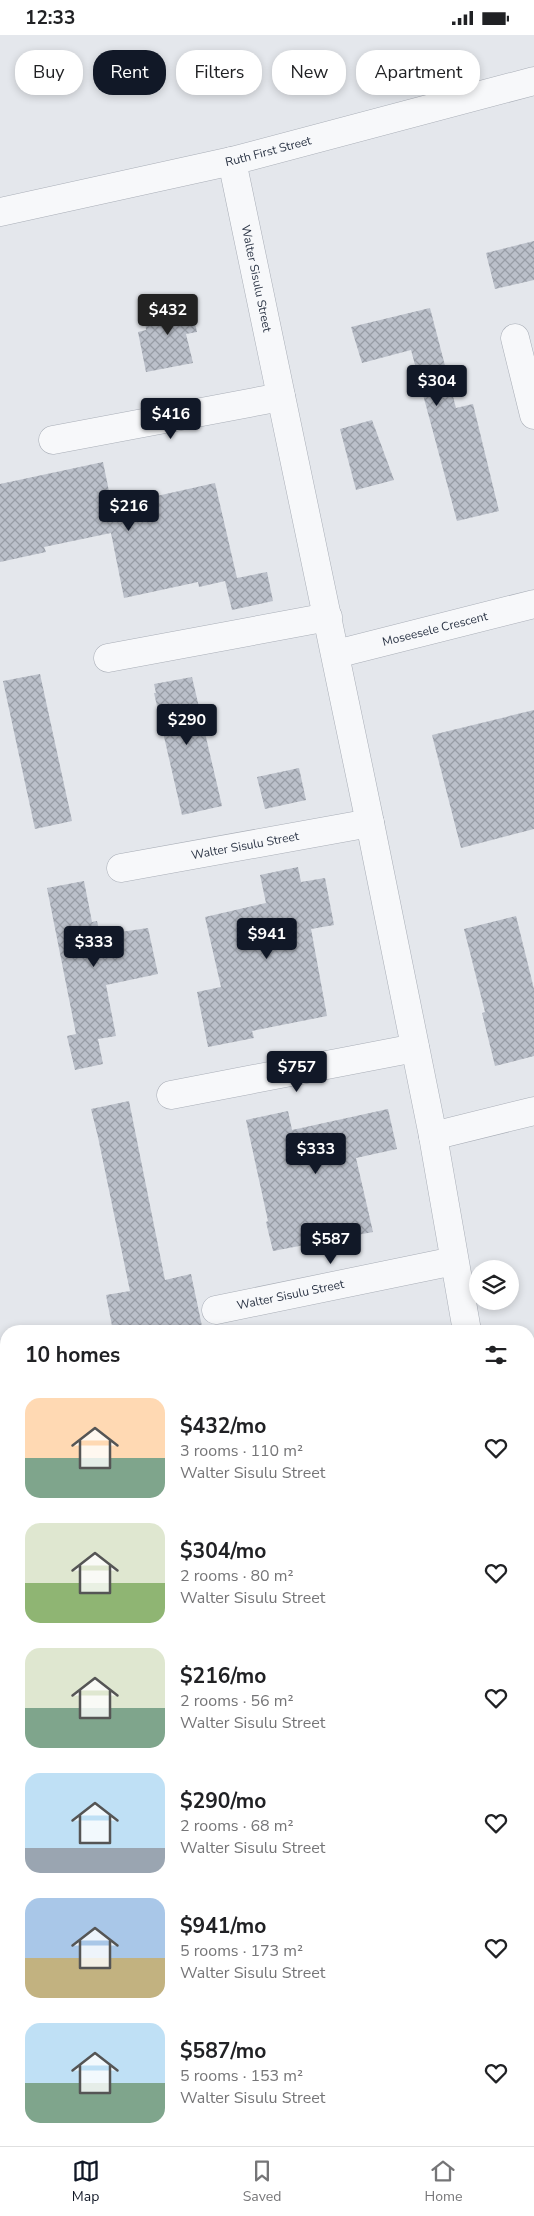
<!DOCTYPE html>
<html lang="en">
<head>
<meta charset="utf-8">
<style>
  :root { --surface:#fff; --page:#f6f6f6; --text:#202124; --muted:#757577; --line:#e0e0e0; --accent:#111827 }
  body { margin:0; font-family:"Nunito Sans",sans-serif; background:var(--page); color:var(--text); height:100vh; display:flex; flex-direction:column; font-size:19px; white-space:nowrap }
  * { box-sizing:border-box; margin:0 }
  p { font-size:16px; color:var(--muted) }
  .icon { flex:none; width:28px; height:28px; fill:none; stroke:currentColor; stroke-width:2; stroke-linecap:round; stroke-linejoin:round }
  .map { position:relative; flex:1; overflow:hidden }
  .drawer { position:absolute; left:0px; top:1290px; width:535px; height:821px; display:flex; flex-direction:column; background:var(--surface); border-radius:20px 20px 0 0; box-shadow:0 2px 8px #0003 }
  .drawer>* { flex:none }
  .guide { position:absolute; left:15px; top:15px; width:505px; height:45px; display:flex; gap:10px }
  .fabs { position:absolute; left:469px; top:1225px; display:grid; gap:10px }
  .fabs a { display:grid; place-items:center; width:50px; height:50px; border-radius:50%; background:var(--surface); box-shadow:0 2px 8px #0003; font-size:25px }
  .price { position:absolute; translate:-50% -42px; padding:0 11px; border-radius:5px; background:var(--accent); color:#fff; font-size:16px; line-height:32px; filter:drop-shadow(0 1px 2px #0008) }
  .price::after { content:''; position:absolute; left:50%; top:30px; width:15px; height:11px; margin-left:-8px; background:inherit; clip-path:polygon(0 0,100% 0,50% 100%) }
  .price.active { background:#222; color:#fff }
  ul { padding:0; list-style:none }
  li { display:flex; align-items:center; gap:15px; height:125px; padding:0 25px }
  li span { display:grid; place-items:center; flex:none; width:140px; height:100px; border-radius:15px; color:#555 }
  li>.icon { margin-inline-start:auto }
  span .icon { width:60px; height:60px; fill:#fffc; stroke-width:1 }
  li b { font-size:21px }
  h2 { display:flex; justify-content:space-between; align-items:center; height:60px; padding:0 25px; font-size:21px }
  .chip { padding:0 18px; border-radius:20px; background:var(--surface); box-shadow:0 2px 8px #0003; font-size:18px; line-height:45px }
  .chip.active { background:var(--accent); color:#fff }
  .status { display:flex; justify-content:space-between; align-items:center; height:35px; padding:0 25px; background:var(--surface); direction:ltr }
  .status svg { height:14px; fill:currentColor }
  .dock { display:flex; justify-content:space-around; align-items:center; height:70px; border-top:1px solid var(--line); background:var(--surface); font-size:14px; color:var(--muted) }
  .dock a { display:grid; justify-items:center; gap:2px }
  .dock .active { color:var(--accent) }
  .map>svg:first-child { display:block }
  .building { fill:url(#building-cross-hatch) }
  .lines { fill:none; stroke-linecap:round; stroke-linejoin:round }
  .minor-casing { stroke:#a9aeb7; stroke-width:29 }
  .minor { stroke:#f7f8fa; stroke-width:28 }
  .labels { text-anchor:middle; stroke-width:5; stroke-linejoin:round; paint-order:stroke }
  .street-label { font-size:12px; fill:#2b3445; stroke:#f4f6f9 }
</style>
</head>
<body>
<div class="status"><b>12:33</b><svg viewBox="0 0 49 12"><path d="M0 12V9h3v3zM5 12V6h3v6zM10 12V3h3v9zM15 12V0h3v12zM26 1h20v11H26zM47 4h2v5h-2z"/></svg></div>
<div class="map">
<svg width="534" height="2111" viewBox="0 0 534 2111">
  <defs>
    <pattern id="building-cross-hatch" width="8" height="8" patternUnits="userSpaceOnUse" patternTransform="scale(1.25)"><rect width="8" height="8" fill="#bbc0ca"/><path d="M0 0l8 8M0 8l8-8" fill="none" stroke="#989da6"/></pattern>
  </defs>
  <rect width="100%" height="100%" fill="#e4e7ec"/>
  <g class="building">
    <path d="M534,206V245L495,254L486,218Z"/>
    <path d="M189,262L197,297L186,299L193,328L146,337L138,297L146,295L145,285L153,283L151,271Z"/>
    <path d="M430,273L456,373L473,369L499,476L457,486L411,315L362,328L351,292Z"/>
    <path d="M372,385L394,445L356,455L340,394Z"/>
    <path d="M103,427L112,471L215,448L237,543L267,537L273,566L232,575L225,546L199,552L198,547L124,563L111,498L44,512L46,517L0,527V449Z"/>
    <path d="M40,639L72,786L35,794L3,646Z"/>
    <path d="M192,642L222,771L182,780L154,658H156L154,649Z"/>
    <path d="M534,675V794L461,813L432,700Z"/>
    <path d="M299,733L306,765L265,774L257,742Z"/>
    <path d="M298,832L301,847L325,843L334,890L311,894L327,981L252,996L254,1003L208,1012L197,957L221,952L205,882L266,868L260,840Z"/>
    <path d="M84,846L92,887L97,886L100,900L148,893L158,939L106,950L116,1001L98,1004L103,1029L75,1035L67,1001L76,999L47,853Z"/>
    <path d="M516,881L534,954V1021L495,1031L482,978L485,977L464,894Z"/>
    <path d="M129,1066L165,1245L191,1239L203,1296H113L106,1260L130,1256L98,1102L91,1074Z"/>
    <path d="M388,1074L397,1114L356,1123L373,1197L273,1216L266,1187L268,1186L246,1085L288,1076L292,1095Z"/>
  </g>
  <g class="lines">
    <g class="minor-casing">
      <g id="minor">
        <path id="s1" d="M232,126L370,788L433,1101L467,1296"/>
        <path id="s2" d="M0,177L232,126L534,46"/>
        <path d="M515,303L534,380"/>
        <path d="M53,405L281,362"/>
        <path id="s3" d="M336,619L534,569"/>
        <path d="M108,623L328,582"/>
        <path id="s4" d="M121,833L370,788"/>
        <path d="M171,1060L415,1013"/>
        <path d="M433,1101L534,1076"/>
        <path id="s5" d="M216,1275L454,1226"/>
        <path d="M529,1335L534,1334"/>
        <path d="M529,1450L534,1455"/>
        <path d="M529,1652L534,1649"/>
        <path d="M529,1700L534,1717"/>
      </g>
    </g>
    <use href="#minor" class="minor"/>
  </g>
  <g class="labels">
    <g class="street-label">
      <text dy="4" stroke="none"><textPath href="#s2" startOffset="275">Ruth First Street</textPath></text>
      <text dy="4" stroke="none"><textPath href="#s1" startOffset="120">Walter Sisulu Street</textPath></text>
      <text dy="4" stroke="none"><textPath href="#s3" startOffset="102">Moseesele Crescent</textPath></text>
      <text dy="4" stroke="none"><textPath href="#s4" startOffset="126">Walter Sisulu Street</textPath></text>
      <text dy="4" stroke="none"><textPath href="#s5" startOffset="76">Walter Sisulu Street</textPath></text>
    </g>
  </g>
</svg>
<div class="fabs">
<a><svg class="icon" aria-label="layers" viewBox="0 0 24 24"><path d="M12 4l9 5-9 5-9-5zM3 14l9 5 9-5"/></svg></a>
</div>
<b class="price active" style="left:168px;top:301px">$432</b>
<b class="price" style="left:437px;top:372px">$304</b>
<b class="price" style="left:171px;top:405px">$416</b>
<b class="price" style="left:129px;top:497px">$216</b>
<b class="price" style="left:187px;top:711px">$290</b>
<b class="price" style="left:267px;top:925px">$941</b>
<b class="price" style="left:94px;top:933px">$333</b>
<b class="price" style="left:297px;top:1058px">$757</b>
<b class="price" style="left:316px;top:1140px">$333</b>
<b class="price" style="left:331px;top:1230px">$587</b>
<div class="guide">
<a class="chip">Buy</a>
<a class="chip active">Rent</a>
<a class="chip">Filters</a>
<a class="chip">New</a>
<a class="chip">Apartment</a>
</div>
<section class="drawer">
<h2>10 homes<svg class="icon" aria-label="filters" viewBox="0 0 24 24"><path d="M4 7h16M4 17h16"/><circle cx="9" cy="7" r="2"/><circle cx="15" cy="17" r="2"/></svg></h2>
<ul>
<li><span style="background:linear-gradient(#ffd9b3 60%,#7fa58c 0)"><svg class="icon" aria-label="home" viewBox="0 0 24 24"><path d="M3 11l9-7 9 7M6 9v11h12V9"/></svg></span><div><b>$432/mo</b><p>3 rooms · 110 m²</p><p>Walter Sisulu Street</p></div><svg class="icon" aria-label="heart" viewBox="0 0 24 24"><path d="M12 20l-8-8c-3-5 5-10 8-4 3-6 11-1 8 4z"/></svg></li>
<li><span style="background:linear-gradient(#dfe7d0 60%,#8fb573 0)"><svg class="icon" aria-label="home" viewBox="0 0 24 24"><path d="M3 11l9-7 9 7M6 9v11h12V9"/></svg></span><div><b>$304/mo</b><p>2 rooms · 80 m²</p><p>Walter Sisulu Street</p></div><svg class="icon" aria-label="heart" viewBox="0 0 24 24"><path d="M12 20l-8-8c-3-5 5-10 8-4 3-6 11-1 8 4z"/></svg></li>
<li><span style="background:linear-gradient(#dfe7d0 60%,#7fa58c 0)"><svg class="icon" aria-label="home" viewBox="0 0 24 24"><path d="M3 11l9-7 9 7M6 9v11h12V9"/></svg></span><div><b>$216/mo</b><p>2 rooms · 56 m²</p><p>Walter Sisulu Street</p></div><svg class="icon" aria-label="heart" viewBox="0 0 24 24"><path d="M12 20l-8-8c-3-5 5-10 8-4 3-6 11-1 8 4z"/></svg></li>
<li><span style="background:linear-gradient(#bfe0f5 75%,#9aa5b1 0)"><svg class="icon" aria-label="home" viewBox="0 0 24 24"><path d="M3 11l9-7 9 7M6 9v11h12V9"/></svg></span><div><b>$290/mo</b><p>2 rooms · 68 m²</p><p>Walter Sisulu Street</p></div><svg class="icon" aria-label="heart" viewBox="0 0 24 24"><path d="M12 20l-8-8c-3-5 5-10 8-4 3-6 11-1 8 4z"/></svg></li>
<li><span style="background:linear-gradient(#a9c7e8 60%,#c2b280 0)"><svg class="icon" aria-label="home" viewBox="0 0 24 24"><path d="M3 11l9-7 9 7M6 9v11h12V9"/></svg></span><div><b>$941/mo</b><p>5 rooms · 173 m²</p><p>Walter Sisulu Street</p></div><svg class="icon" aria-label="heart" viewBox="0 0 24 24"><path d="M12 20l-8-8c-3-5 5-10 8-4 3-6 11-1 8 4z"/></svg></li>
<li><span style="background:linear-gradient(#bfe0f5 60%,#7fa58c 0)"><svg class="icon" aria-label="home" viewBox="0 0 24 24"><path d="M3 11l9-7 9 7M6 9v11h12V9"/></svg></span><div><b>$587/mo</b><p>5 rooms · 153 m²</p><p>Walter Sisulu Street</p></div><svg class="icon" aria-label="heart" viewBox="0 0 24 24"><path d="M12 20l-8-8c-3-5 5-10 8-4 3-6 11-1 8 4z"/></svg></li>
</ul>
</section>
</div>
<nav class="dock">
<a class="active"><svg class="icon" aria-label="map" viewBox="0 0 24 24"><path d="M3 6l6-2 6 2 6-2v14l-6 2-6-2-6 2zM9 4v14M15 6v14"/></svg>Map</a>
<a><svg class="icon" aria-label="saved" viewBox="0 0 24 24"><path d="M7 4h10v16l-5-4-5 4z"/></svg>Saved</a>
<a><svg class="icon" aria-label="home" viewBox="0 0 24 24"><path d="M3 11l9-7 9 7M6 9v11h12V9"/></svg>Home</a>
</nav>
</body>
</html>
